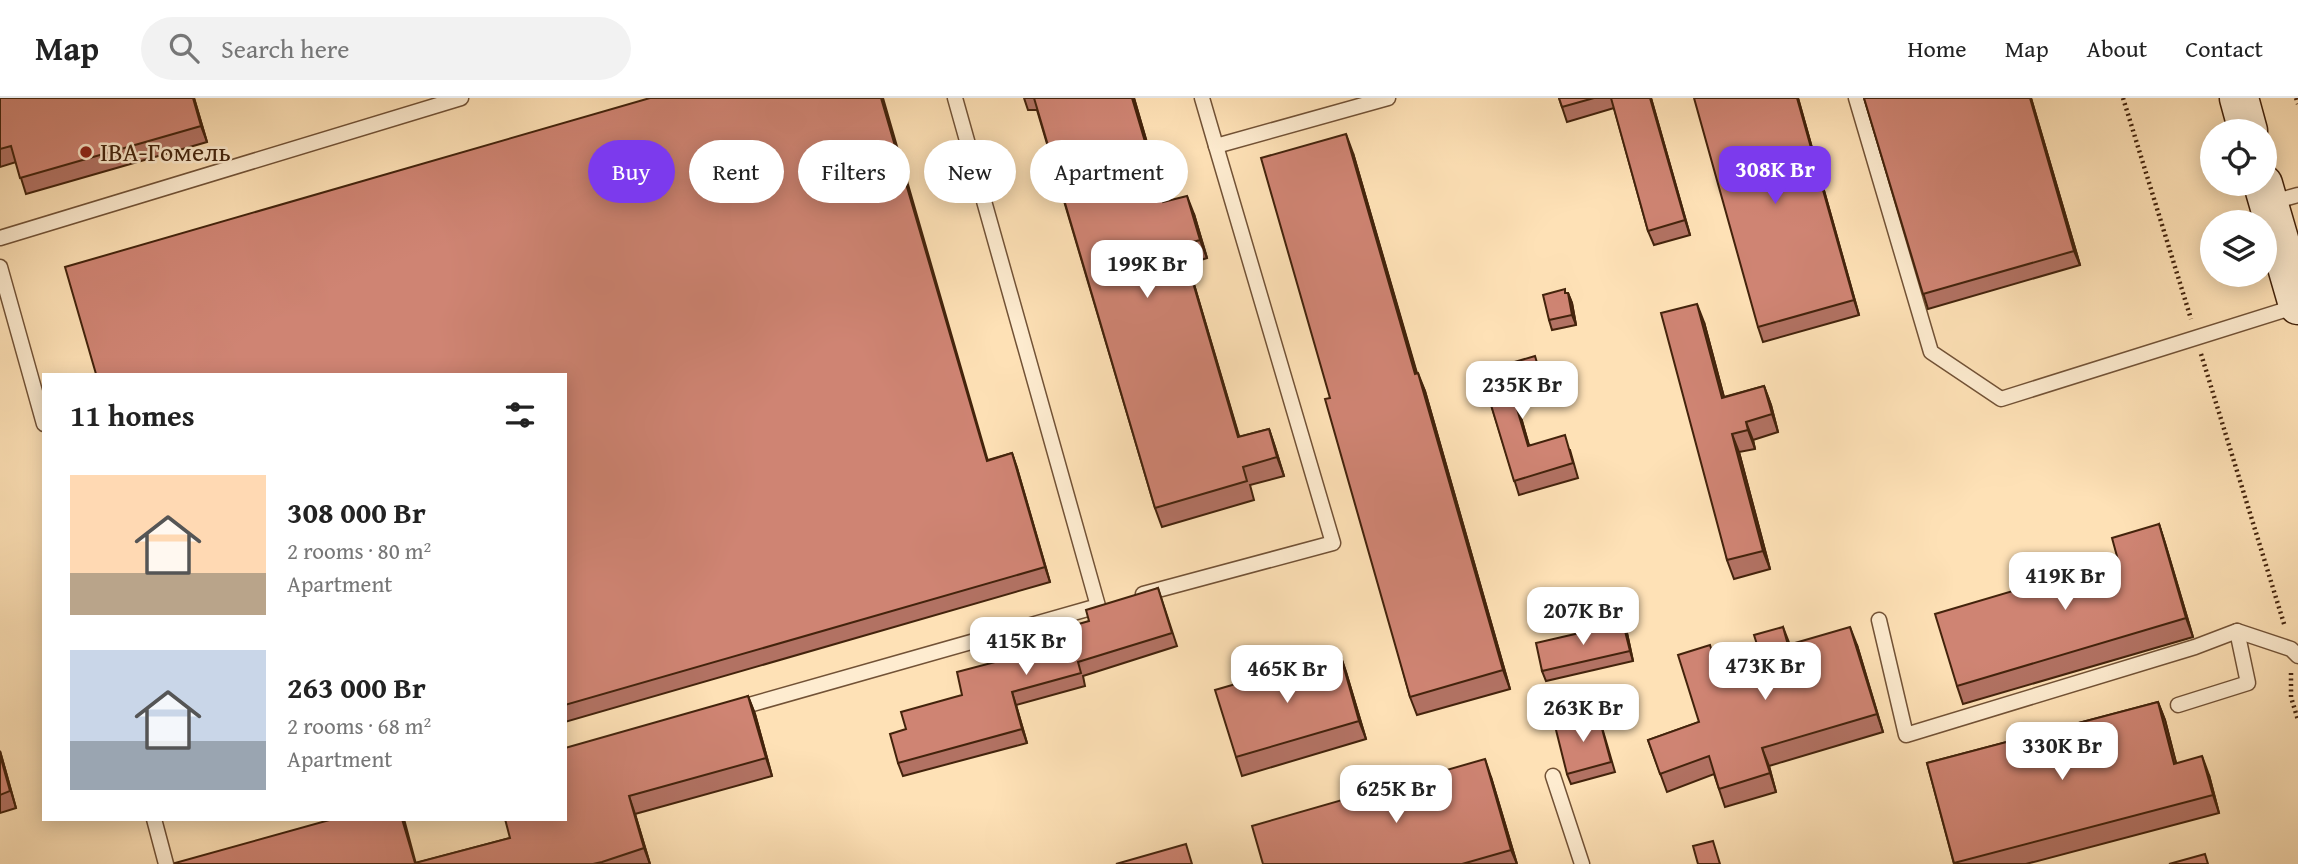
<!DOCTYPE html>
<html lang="en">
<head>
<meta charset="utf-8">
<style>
  :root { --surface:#fff; --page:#f2f2f2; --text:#222; --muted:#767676; --line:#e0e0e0; --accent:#7c3aed }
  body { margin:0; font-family:"Gentium Book Plus",serif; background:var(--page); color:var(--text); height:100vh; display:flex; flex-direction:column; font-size:26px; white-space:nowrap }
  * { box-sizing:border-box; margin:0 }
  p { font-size:23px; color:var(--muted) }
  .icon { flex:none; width:38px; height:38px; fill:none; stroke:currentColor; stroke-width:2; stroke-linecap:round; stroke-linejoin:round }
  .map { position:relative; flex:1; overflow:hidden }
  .drawer { position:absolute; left:42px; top:275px; width:525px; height:448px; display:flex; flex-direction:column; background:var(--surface); border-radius:0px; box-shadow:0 4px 18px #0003 }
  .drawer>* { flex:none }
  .top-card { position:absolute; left:588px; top:42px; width:665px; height:63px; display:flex; gap:14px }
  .buttons { position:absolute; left:2200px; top:21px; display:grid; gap:14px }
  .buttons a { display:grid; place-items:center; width:77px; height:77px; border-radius:50%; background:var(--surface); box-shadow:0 4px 18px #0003; font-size:35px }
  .price { position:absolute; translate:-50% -60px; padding:0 16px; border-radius:14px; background:#fff; color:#222; font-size:23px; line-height:46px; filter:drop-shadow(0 2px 4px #0008) }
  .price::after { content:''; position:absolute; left:50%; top:42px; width:21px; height:16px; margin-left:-10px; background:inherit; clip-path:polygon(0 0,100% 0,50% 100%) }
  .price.selected { background:var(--accent); color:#fff }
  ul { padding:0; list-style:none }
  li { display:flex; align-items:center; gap:21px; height:175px; padding:0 28px }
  li span { display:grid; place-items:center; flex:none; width:196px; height:140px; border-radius:0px; color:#555 }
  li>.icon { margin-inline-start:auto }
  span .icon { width:84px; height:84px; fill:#fffc; stroke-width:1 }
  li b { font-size:30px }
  h2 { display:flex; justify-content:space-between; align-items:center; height:84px; padding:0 28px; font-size:30px }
  .pill { padding:0 24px; border-radius:32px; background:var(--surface); box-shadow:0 4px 18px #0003; font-size:24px; line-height:63px }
  .pill.selected { background:var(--accent); color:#fff }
  header { display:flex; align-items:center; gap:42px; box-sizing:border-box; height:98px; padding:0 35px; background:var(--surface); border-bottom:2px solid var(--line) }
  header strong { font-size:33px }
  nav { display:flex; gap:38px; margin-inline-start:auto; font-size:24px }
  .search { width:490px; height:63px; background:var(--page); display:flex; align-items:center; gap:18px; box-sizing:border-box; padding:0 24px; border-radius:38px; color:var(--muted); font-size:26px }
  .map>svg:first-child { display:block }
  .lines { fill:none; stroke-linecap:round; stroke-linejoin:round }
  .service-casing { stroke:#725236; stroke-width:17 }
  .secondary-casing { stroke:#43230c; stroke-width:41 }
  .path { stroke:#43230c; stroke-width:4.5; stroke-dasharray:2 3.5; stroke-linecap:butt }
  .service { stroke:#feecd0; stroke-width:14 }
  .secondary { stroke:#feecd0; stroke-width:38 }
  .wall { fill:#b27263; stroke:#43230c; stroke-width:2 }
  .shaded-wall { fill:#915c50; stroke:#43230c; stroke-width:2 }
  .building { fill:#cf8473; stroke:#43230c; stroke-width:2 }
  .poi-dot { fill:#8f2418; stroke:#feecd0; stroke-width:2.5 }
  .labels { text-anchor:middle; stroke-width:5; stroke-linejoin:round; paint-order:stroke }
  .poi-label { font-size:26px; fill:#43230c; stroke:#feecd0; text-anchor:start }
</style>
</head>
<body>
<header>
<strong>Map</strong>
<div class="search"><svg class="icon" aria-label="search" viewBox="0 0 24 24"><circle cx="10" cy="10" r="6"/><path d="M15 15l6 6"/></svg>Search here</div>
<nav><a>Home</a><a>Map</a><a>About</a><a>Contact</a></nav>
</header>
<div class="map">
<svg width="2298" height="766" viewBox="0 0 2298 766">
  <rect width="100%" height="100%" fill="#fee1b6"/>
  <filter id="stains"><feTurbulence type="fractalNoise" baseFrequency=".00286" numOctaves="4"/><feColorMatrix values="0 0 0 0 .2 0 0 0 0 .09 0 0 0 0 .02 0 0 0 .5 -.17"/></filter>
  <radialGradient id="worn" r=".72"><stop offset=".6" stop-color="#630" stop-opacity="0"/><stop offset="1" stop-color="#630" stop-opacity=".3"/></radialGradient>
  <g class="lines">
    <g class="service-casing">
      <g id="service">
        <path d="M1202,0L1216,48L1388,0"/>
        <path d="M1856,0L1931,254L2001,301L2297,208"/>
        <path d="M2269,105L2298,97"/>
        <path d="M0,140L461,0"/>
        <path d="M0,169L44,326"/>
        <path d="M1143,496L1333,445L1216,48"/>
        <path d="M1879,522L1906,637L2195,549L2237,533L2291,551L2298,558"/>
        <path d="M2178,607L2248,585L2237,533"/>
        <path d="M735,611L1098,508L955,0"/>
        <path d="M1553,678L1582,766"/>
        <path d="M154,721L166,766"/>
      </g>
    </g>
    <g class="secondary-casing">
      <g id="secondary">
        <path d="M2239,0L2248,33"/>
        <path d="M2263,86L2298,207"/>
      </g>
    </g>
    <g class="path">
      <path d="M2123,0L2191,221"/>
      <path d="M2296,0L2298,6"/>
      <path d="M2201,256L2285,529"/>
      <path d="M2291,575V599L2298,622"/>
    </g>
    <use href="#service" class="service"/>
    <use href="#secondary" class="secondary"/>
  </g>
  <g class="wall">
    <path d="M0,0H194L207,44L26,96L16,64L0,69Z"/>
    <path d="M1024,0H1134L1164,104L1194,116L1207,160L1188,166L1239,339L1269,331L1275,349L1284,378L1250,387L1254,402L1162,429L1155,410L1037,12H1028Z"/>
    <path d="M1559,0H1651L1690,137L1654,147L1648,133L1614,10L1567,24Z"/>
    <path d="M1798,0L1859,217L1763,244L1758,229Z"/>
    <path d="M1864,0H2031L2080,167L1928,211Z"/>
    <path d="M1353,55L1417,275L1425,293L1510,591L1417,617L1410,599L1330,300Z"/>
    <path d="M1566,195H1568L1572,205L1576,227L1552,232L1549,222Z"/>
    <path d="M1704,224L1724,299L1764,288L1771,307L1778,334L1753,342L1755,351L1739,354L1770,471L1734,481L1727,462Z"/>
    <path d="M1540,273L1549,300L1518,309L1529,347L1570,352L1578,380L1519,397L1481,274Z"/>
    <path d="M565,276L988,362L1012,355L1017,370L1050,484L565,624Z"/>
    <path d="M2159,426L2165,445L2193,539L1963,606L1957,588L2118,462Z"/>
    <path d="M1158,490L1177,548L1083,578L1085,588L1016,607L1027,645L903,678L898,665L906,631L1089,523Z"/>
    <path d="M1783,529L1790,547H1857L1883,634L1769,668L1776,694L1725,709L1714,676L1667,694L1648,642L1699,624L1718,569L1760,556Z"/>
    <path d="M1627,535L1633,563L1546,583L1542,573Z"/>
    <path d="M1340,556L1346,574L1366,641L1242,678L1236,659Z"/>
    <path d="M748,598L755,616L772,678L635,716L650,766H175L416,765L510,740Z"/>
    <path d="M2158,604L2165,622L2176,665L2209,677L2219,715L2026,766H1954L1927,665Z"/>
    <path d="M1601,626L1615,674L1571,686L1567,676Z"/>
    <path d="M0,653L16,710L0,715Z"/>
    <path d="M1491,679L1517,766H1263Z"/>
  </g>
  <g class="shaded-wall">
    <path d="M193,0H194L207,44L201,28Z"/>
    <path d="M881,0H883L992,377L987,363Z"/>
    <path d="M1132,0H1134L1170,123L1163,104Z"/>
    <path d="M1650,0H1651L1690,137L1685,122Z"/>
    <path d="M1797,0H1798L1859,217L1854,202Z"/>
    <path d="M2030,0H2031L2080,167L2074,153Z"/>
    <path d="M1346,36L1353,55L1422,294L1415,276Z"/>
    <path d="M1187,98L1194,116L1207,160L1200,142Z"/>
    <path d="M1182,147L1188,166L1245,358L1238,339Z"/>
    <path d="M1568,195L1572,205L1576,227L1572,217Z"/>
    <path d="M1697,206L1704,224L1729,318L1722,300Z"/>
    <path d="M1418,275L1425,293L1510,591L1503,572Z"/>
    <path d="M1764,288L1771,307L1778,334L1772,316Z"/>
    <path d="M1512,294L1518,309L1533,362L1528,348Z"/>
    <path d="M1746,324L1753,342L1755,351L1748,332Z"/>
    <path d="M1269,331L1275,349L1284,378L1277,359Z"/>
    <path d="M1732,336L1739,354L1770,471L1763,453Z"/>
    <path d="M1012,355L1017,370L1050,484L1045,469Z"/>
    <path d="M2159,426L2165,445L2193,539L2186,520Z"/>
    <path d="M1623,525L1627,535L1633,563L1630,553Z"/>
    <path d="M1850,529L1857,547L1883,634L1877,616Z"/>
    <path d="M1340,556L1346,574L1366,641L1359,623Z"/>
    <path d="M1012,594L1016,607L1027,645L1022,631Z"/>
    <path d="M748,598L755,616L772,678L766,660Z"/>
    <path d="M2158,604L2165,622L2181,684L2174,666Z"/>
    <path d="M1762,650L1769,668L1776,694L1770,675Z"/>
    <path d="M0,653L16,710L0,657Z"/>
    <path d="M2202,658L2209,677L2219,715L2213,697Z"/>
    <path d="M1485,661L1491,679L1517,766L1511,752Z"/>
    <path d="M629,698L635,716L650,766L644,750Z"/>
    <path d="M402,721H404L416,766H415Z"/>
  </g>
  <g class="building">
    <path d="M0,0H193L201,28L20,80L11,48L0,51Z"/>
    <path d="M650,0H881L987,363L1012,355L1045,469L565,607V276H96L65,169Z"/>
    <path d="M1034,0H1132L1163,104L1187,98L1200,142L1182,147L1238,339L1269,331L1277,359L1243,369L1247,383L1155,410Z"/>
    <path d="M1559,0H1594L1562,9Z"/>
    <path d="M1611,0H1650L1685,122L1648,133Z"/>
    <path d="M1694,0H1797L1854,202L1758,229Z"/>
    <path d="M1864,0H2030L2074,153L1923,196Z"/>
    <path d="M1346,36L1415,276L1418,275L1503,572L1410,599L1325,301L1330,300L1261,60Z"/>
    <path d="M1565,191V195H1568L1572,217L1549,222L1543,197Z"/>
    <path d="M1697,206L1722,300L1764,288L1772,316L1746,324L1748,332L1732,336L1763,453L1727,462L1661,215Z"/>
    <path d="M1535,258L1543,285L1512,294L1528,348L1565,337L1573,365L1514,383L1481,274Z"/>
    <path d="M2159,426L2186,520L1957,588L1935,516L2118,462L2112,440Z"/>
    <path d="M1158,490L1172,535L1078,564L1081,575L1012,594L1022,631L898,665L890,636L906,631L901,614L962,597L957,574L1037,553L1033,539L1089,523L1086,512Z"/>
    <path d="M1623,525L1630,553L1542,573L1536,545Z"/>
    <path d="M1783,529L1788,547L1850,529L1877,616L1762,650L1770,675L1719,691L1709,658L1660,676L1648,642L1699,624L1678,557L1710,547L1717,569L1760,556L1754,537Z"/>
    <path d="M1340,556L1359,623L1236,659L1215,592Z"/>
    <path d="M748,598L766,660L629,698L644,750L602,764L593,766H175V765L333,721H402L415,765L510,740L505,721H565V650Z"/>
    <path d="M2158,604L2174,666L2202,658L2213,697L1954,765L1927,665Z"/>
    <path d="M1598,616L1611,664L1567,676L1555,628Z"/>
    <path d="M0,657L10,693L0,697Z"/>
    <path d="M1485,661L1511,752L1462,766H1263L1252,728Z"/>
    <path d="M1713,743L1720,766H1698L1693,748Z"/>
    <path d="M1186,746L1192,766H1116Z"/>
    <path d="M2205,756L2208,766H2169Z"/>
  </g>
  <circle class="poi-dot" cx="86" cy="54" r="7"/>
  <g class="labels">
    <g class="poi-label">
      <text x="100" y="63">IBA-Гомель</text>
    </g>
  </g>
  <rect width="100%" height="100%" filter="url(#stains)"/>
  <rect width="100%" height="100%" fill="url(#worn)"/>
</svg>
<div class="buttons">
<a><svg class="icon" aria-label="locate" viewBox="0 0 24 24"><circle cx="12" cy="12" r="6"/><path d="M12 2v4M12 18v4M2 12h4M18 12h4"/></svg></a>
<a><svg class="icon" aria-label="layers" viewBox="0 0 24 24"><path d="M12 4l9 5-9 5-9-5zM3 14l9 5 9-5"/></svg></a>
</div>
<b class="price selected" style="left:1775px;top:108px">308K Br</b>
<b class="price" style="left:1147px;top:202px">199K Br</b>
<b class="price" style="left:1522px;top:323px">235K Br</b>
<b class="price" style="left:2065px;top:514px">419K Br</b>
<b class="price" style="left:1583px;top:549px">207K Br</b>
<b class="price" style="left:1026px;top:579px">415K Br</b>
<b class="price" style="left:1765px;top:604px">473K Br</b>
<b class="price" style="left:1287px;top:607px">465K Br</b>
<b class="price" style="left:1583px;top:646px">263K Br</b>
<b class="price" style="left:2062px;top:684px">330K Br</b>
<b class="price" style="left:1396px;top:727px">625K Br</b>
<div class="top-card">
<a class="pill selected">Buy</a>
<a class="pill">Rent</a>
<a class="pill">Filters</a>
<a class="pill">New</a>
<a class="pill">Apartment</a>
</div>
<section class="drawer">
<h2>11 homes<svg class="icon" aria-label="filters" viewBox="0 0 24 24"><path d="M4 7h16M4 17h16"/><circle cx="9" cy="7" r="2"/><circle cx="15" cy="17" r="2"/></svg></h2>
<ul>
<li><span style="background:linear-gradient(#ffd9b3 70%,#b9a48a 0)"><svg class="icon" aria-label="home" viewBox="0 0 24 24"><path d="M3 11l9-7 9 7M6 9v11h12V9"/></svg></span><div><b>308 000 Br</b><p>2 rooms · 80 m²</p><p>Apartment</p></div></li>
<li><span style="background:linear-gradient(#c9d6e8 65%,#9aa5b1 0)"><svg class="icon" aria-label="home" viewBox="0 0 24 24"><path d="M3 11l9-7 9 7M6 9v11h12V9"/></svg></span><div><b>263 000 Br</b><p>2 rooms · 68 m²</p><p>Apartment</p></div></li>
</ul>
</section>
</div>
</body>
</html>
